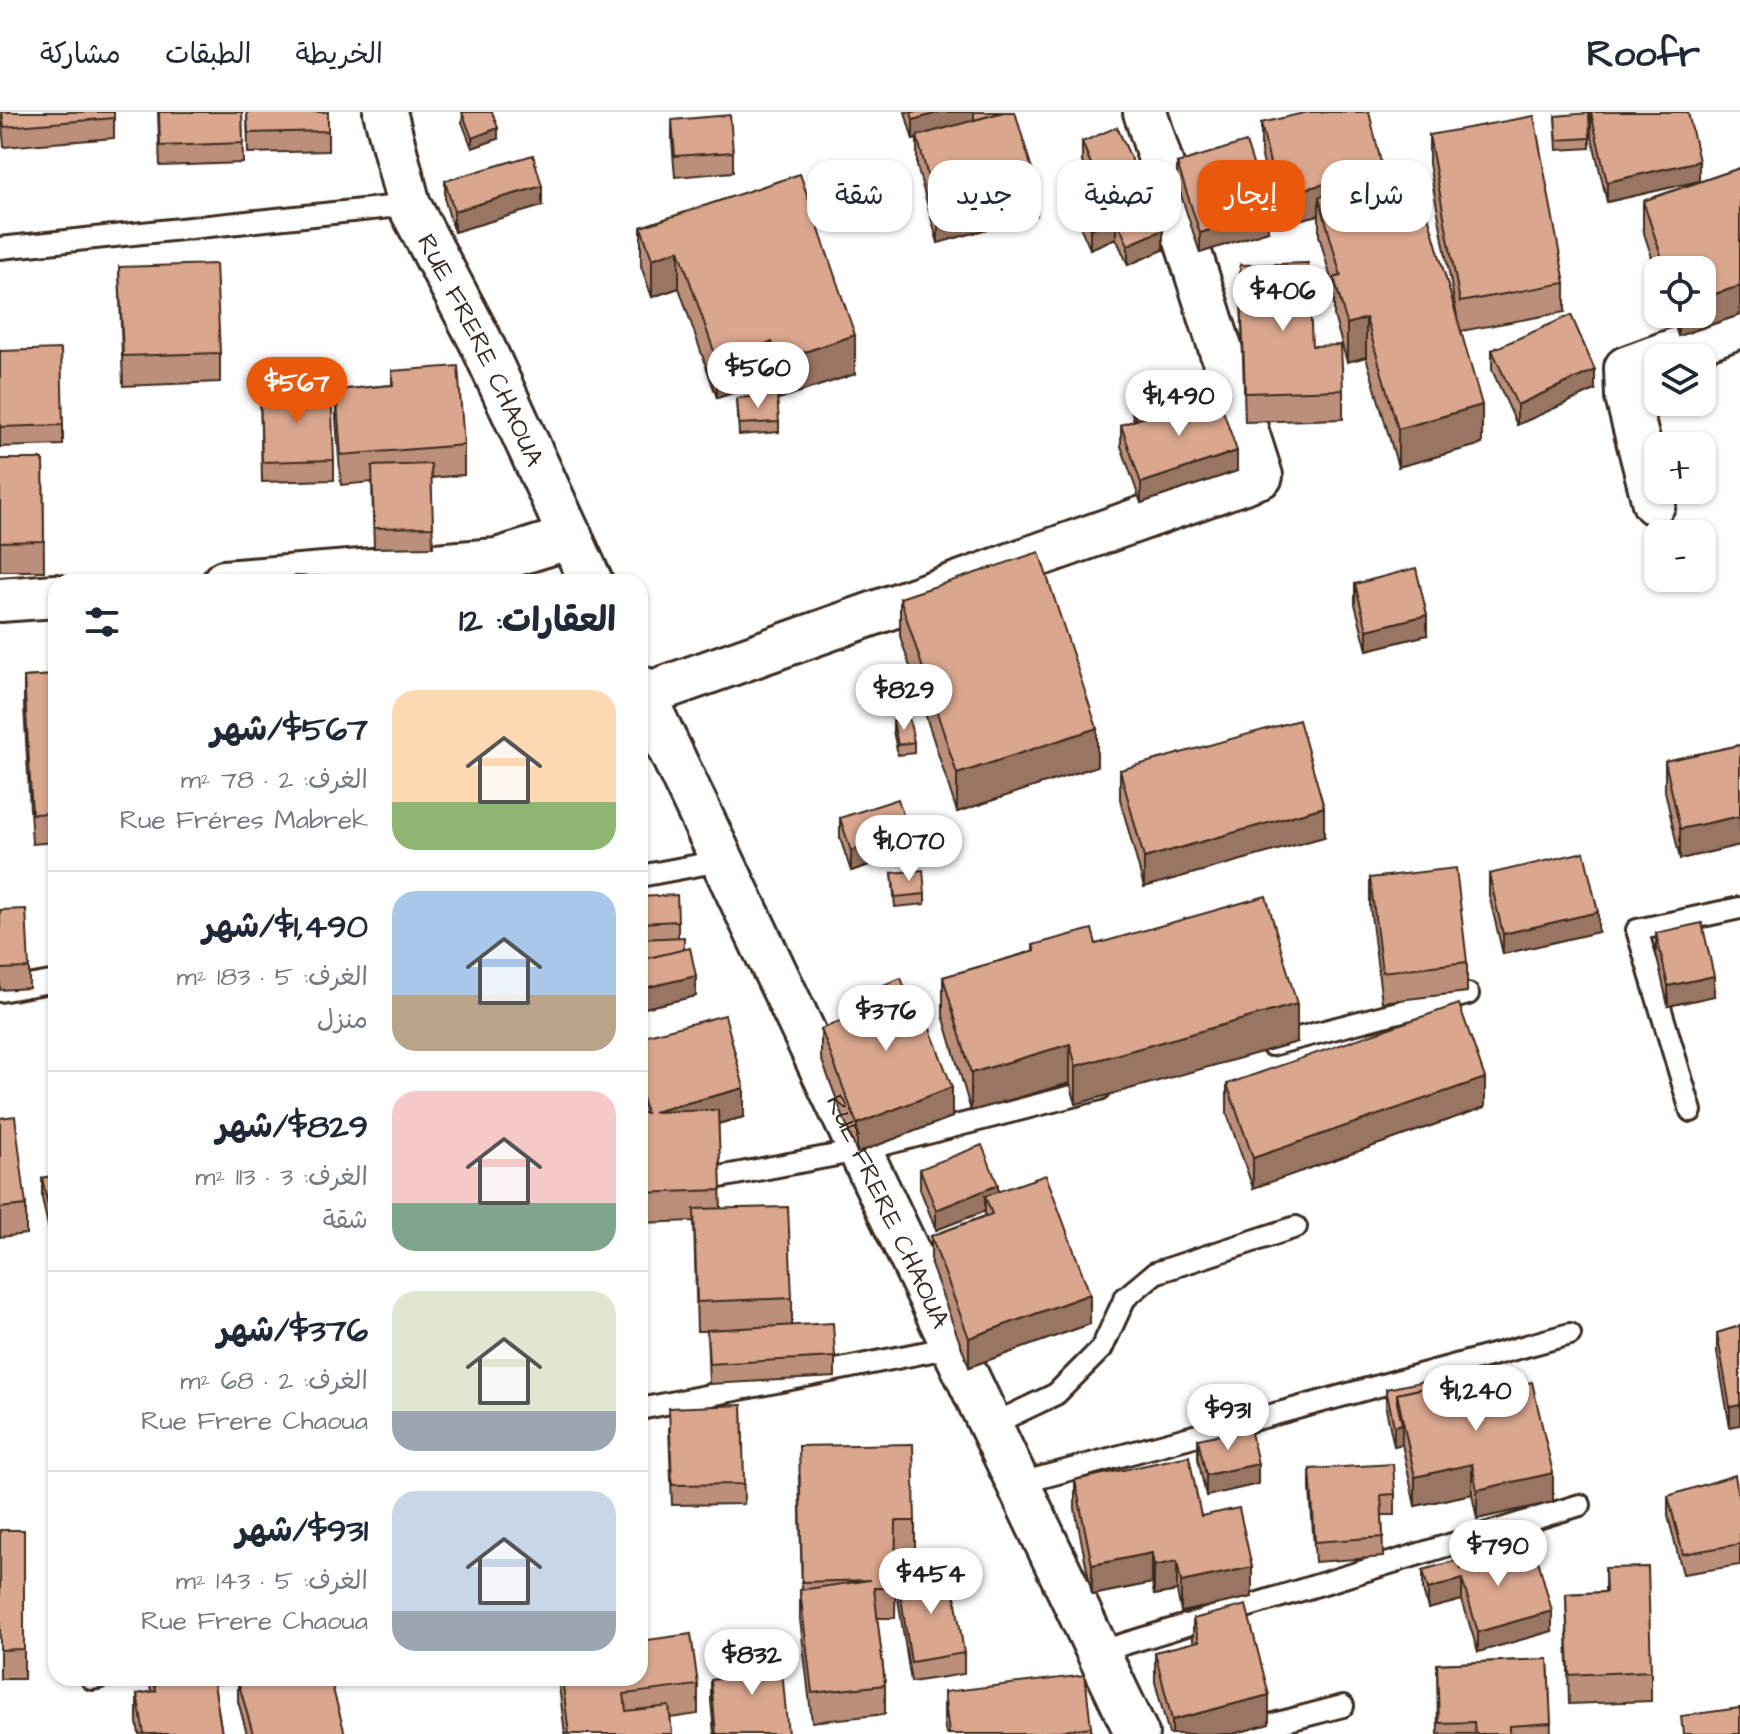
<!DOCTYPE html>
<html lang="ar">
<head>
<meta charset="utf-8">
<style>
  :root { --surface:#fff; --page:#f6f6f7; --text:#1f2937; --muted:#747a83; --line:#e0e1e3; --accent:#ea580c }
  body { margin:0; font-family:"Architects Daughter","Playpen Sans Arabic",sans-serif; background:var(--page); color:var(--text); direction:rtl; height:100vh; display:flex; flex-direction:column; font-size:30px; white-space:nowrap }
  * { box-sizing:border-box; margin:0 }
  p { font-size:26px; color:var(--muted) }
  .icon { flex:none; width:44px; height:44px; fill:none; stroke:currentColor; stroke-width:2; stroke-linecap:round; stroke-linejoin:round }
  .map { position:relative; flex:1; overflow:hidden; direction:ltr }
  .sheet { position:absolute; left:48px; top:462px; width:600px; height:1112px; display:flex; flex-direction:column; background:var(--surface); border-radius:24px; box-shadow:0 2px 6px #0004; direction:rtl }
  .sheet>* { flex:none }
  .banner { position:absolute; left:672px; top:48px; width:760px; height:72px; direction:rtl; display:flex; gap:16px }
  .controls { position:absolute; left:1644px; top:144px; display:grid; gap:16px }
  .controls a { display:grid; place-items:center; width:72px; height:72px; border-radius:16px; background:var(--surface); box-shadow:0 2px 6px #0004; font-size:40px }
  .price { position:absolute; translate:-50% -68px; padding:0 18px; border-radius:28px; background:#fff; color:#222; font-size:26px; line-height:52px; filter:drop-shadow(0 2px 4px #0008) }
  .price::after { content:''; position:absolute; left:50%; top:48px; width:24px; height:18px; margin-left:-12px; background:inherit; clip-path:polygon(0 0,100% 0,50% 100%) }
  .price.selected { background:var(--accent); color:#fff }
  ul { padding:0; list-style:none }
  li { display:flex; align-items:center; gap:24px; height:200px; padding:0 32px }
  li+li { border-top:2px solid var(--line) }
  li span { display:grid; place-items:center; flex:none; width:224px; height:160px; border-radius:24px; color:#555 }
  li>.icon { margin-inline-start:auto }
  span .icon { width:96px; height:96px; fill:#fffc; stroke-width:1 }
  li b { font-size:34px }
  h2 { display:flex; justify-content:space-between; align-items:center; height:96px; padding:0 32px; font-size:34px }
  .chip { padding:0 28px; border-radius:24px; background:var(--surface); box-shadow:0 2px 6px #0004; font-size:28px; line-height:72px }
  .chip.selected { background:var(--accent); color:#fff }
  header { display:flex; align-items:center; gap:48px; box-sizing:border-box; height:112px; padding:0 40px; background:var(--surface); border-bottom:2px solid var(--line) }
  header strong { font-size:38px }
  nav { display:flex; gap:44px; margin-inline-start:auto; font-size:28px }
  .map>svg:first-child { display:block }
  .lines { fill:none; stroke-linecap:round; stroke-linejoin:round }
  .service-casing { stroke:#3b2a1e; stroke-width:26 }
  .minor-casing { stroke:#3b2a1e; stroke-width:48 }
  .service { stroke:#fff; stroke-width:20 }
  .minor { stroke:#fff; stroke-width:42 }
  .wall { fill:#bb8f7a; stroke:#3b2a1e; stroke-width:2 }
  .shaded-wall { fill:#997463; stroke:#3b2a1e; stroke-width:2 }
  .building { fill:#daa68e; stroke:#3b2a1e; stroke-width:2 }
  .labels { text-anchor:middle; stroke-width:6; stroke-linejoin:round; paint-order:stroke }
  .street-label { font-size:26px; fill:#3b2a1e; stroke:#fff }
</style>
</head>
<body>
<header>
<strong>Roofr</strong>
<nav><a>الخريطة</a><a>الطبقات</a><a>مشاركة</a></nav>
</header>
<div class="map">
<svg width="1740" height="1622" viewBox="0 0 1740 1622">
  <rect width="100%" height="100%" fill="#fff"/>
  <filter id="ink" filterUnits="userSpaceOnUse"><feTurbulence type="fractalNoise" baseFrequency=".0125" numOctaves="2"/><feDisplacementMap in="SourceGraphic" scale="16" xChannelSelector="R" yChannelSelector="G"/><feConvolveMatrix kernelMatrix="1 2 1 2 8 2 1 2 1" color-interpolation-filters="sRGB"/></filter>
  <g filter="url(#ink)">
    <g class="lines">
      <g class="service-casing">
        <g id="service">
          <path d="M0,136L409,93"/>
          <path d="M640,764L720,749"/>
          <path d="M0,879L56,869"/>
          <path d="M1271,933L1468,882"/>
          <path d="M1691,999L1637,818L1740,796"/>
          <path d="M640,1080L858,1039L1100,977"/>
          <path d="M640,1297L952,1235"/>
          <path d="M989,1314L1056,1282L1102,1236L1125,1186L1155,1161L1296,1115"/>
          <path d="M1017,1372L1570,1222"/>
          <path d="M1098,1540L1580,1393"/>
          <path d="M92,1567L98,1566"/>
          <path d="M1235,1622L1343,1594"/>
        </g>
      </g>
      <g class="minor-casing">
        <g id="minor">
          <path id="s1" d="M385,0L409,93L480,228L591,470"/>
          <path d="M1654,391L1627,285L1626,256L1740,214"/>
          <path d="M224,470L497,448L571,425"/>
          <path d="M0,488L56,484"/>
          <path id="s2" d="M640,575L1137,1622"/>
          <path d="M644,583L1261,364L1145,0"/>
        </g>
      </g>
      <use href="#service" class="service"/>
      <use href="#minor" class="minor"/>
    </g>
    <g class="wall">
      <path d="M1,0H114V26L4,35Z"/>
      <path d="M158,0H242L243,51L160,54Z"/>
      <path d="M247,0H328V39L248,41Z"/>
      <path d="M463,0L498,27L472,36L462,10Z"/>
      <path d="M905,0H1015L1037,103L938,131L917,54V27L913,28Z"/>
      <path d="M1591,1L1699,69L1607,90L1591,21Z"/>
      <path d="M1555,4L1590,26V36L1557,38Z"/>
      <path d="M672,8L733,40V60L675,65L672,29Z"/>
      <path d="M1261,11L1383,67L1457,204L1429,52V23L1565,171V200L1461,219L1482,332L1398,355L1366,245L1347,250L1334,204V178L1319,123V103L1277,113L1261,40Z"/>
      <path d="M1082,30L1163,138L1128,153L1116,126L1090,137L1068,87V67L1086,60L1082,50Z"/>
      <path d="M1177,51L1268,119L1200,141L1177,71Z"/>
      <path d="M1740,56V203L1678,224L1671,202H1702V158H1658V164L1643,118V89Z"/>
      <path d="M800,62L855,262L778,287L772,268L717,286L679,176L652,185L641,154V115Z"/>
      <path d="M445,69L542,94L454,120L445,89Z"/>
      <path d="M1240,153L1312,234L1343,278V307L1245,310Z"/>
      <path d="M119,155L220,241V270L123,274Z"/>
      <path d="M1492,238L1595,278L1517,313L1492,258Z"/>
      <path d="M0,239L63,313V333L0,335Z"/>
      <path d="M392,259L464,333V363L431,366L433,435L374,436L372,370L341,373L336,307V278L392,273Z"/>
      <path d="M260,277L334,348V368L262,370Z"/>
      <path d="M737,286L779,310V320L739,323Z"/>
      <path d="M1132,291L1237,359L1141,391L1121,334V313L1134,309L1132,301Z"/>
      <path d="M0,347H43L44,459H0Z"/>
      <path d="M1355,472L1427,523L1367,538L1355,492Z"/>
      <path d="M900,486L1097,654L957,700L900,524Z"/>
      <path d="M56,563V730L32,732L24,594V565Z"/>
      <path d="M893,609L914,630V641L898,643L893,619Z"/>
      <path d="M1740,633V733L1680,747L1665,679V649Z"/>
      <path d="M1120,658L1324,725L1144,775L1120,687Z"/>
      <path d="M840,706L909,740L851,759L840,726Z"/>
      <path d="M892,761L925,782V792L895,795Z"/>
      <path d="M1489,762L1598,820L1503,842L1489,783Z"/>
      <path d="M1370,766L1467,850V880L1382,890L1370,795Z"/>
      <path d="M640,785L678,809V825L684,838L696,884L640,897Z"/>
      <path d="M0,798L29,856V876L0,878Z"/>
      <path d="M1656,821L1714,884L1668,894L1656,841Z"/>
      <path d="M1096,832L1297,930L1076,992L1070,971L971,999L943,903V865L1033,839V833Z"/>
      <path d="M848,887L952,1005L857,1041L821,946V917L848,906Z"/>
      <path d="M640,925L744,1005L718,1012L721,1097L792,1186V1214L835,1245V1265L709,1272L707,1219H697L694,1109L640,1111Z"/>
      <path d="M1227,972L1485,995L1253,1076L1227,1002Z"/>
      <path d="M0,1006L26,1093V1122L0,1125Z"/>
      <path d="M920,1057L998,1080L1090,1212L969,1255L931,1153V1124L985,1104V1099L936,1118L920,1077Z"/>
      <path d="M56,1063V1122L50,1123L42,1086V1066Z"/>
      <path d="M1740,1214L1730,1315L1717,1241V1221Z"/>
      <path d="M1446,1271L1457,1287L1553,1390L1477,1407L1472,1382L1415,1394L1402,1332L1394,1334L1386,1297V1277Z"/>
      <path d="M742,1293L744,1392L672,1393L669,1316Z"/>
      <path d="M1198,1327L1258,1372L1206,1384L1198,1347Z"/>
      <path d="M1310,1357L1395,1382V1403H1382L1383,1445L1315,1450L1310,1377Z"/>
      <path d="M799,1364L915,1409V1439H896L895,1506H877L885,1573V1602L812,1610L800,1507V1478H802Z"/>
      <path d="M1075,1368L1201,1404L1252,1485L1181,1500L1177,1479L1154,1483L1152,1471L1092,1483L1075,1397Z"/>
      <path d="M1668,1384L1740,1393V1453L1683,1462L1668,1404Z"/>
      <rect x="0" y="1418" width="24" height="149"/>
      <path d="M1605,1456L1651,1559V1589L1569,1592L1566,1482L1605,1480Z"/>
      <path d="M1461,1457L1552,1519L1478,1540L1462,1488L1428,1497L1423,1478V1458Z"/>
      <path d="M898,1467L964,1541V1562L911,1570L898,1487Z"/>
      <path d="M1193,1507L1269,1612L1233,1622H1169L1155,1570V1540L1193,1531Z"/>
      <path d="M740,1541L788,1622H714L711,1588V1568L740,1565Z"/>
      <path d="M1548,1547L1551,1622H1438L1437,1552Z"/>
      <path d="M149,1566H229V1570L214,1572L222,1622H139L137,1611V1582L151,1580Z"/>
      <path d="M558,1566H640L698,1573V1602L670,1606L672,1622H565Z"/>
      <path d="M238,1569L345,1622H247L238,1589Z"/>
      <path d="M944,1580L1091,1615V1622H946L944,1610Z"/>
    </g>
    <g class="shaded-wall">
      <path d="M940,0H974V10L913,28V8Z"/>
      <path d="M498,16V27L472,36V26Z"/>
      <path d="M1699,49V69L1607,90V70Z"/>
      <path d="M1383,59V88L1319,85V103L1277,113V83Z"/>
      <path d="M542,74V94L454,120V99Z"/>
      <path d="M1037,74V103L938,131V102Z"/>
      <path d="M1268,99V119L1200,141V121Z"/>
      <path d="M1116,106V126L1090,137V117Z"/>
      <path d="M1163,118V138L1128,153V133Z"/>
      <path d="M679,138V176L652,185V147Z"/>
      <path d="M1740,174V203L1678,224V202H1702V186Z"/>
      <path d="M1366,206V245L1347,250V212Z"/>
      <path d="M855,223V262L778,287V249Z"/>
      <path d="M772,230V268L717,286V248Z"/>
      <path d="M1595,258V278L1517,313V293Z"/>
      <path d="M1482,293V332L1398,355V317Z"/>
      <path d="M1237,339V359L1141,391V371Z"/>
      <path d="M1427,503V523L1367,538V518Z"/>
      <path d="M1097,616V654L957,700V662Z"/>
      <path d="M1324,695V725L1144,775V746Z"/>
      <path d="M1740,704V733L1680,747V717Z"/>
      <path d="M909,720V740L851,759V739Z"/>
      <path d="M1598,800V820L1503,842V822Z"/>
      <path d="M696,864V884L640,897V877Z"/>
      <path d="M1714,864V884L1668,894V874Z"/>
      <path d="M1297,892V930L1076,992V954Z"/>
      <path d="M1070,932V971L971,999V961Z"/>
      <path d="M1485,966V995L1253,1076V1046Z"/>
      <path d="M952,975V1005L857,1041V1012Z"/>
      <path d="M744,976V1005L653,1029V1000Z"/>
      <path d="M998,1073V1094L985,1084V1099L936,1118V1098Z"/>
      <path d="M1090,1182V1212L969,1255V1226Z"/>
      <path d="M1740,1293V1313L1730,1315V1295Z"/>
      <path d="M1402,1312V1332L1394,1334V1314Z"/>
      <path d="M1258,1352V1372L1206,1384V1363Z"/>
      <path d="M1472,1352V1382L1415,1394V1365Z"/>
      <path d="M1553,1361V1390L1477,1407V1378Z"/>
      <path d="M1152,1441V1471L1092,1483V1453Z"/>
      <path d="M1177,1449V1479L1154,1483V1454Z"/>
      <path d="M1252,1455V1485L1181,1500V1470Z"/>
      <path d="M1462,1467V1488L1428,1497V1477Z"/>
      <path d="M1552,1499V1519L1478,1540V1520Z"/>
      <path d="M1269,1583V1612L1233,1622H1172V1608Z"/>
    </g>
    <g class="building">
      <path d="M2,0H114V6L4,15Z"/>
      <path d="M159,0H242L243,31L160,34Z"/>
      <path d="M247,0H328V19L248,21Z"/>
      <path d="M462,0H492L498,16L472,26Z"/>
      <path d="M911,0H940L913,8Z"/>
      <path d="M974,0H1004L974,8Z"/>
      <path d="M1004,0H1015L1037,74L938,102L917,24Z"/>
      <path d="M1308,0H1369L1383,59L1277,83L1261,11Z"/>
      <path d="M1595,0H1688L1699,49L1607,70L1591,1Z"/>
      <path d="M1589,1L1590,26L1557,28L1555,4Z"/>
      <path d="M730,3L733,40L675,44L672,8Z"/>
      <path d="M1534,4L1565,171L1460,190L1429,23Z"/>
      <path d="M1117,15L1163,118L1128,133L1116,106L1090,117L1068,67L1093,57L1082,30Z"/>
      <path d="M1246,30L1268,99L1200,121L1177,51Z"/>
      <path d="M533,43L542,74L454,99L445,69Z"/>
      <path d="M1740,56V174L1702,186V158H1666L1643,89Z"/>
      <path d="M1415,58L1482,293L1398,317L1366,206L1347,212L1334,166L1341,164L1319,85Z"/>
      <path d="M800,62L855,223L778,249L772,230L717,248L679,138L652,147L641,115Z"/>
      <path d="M1308,151L1312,234L1341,233L1343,278L1245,281L1240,153Z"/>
      <path d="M216,152L220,241L123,244L119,155Z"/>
      <path d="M1571,203L1595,258L1517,293L1492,238Z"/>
      <path d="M61,237L63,313L0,315V239Z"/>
      <path d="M458,254L464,333L341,343L336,278L393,273L392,259Z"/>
      <path d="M1214,271L1216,281L1136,308L1132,291Z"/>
      <path d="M331,275L334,348L262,350L260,277Z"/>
      <path d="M1217,281L1237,339L1141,371L1121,313Z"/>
      <path d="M777,283L779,310L739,312L737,286Z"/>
      <path d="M0,347H43L44,429L0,430Z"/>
      <path d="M431,352L433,415L374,416L372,354Z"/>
      <path d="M1039,440L1097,616L957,662L900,486Z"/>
      <path d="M1416,456L1427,503L1367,518L1355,472Z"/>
      <path d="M295,464L365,466V470H294Z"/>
      <path d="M56,563V701L32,702L24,565Z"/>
      <path d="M909,606L914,630L898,633L893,609Z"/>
      <path d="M1299,608L1324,695L1144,746L1120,658Z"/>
      <path d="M1740,633V704L1680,717L1665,649Z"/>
      <path d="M898,687L909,720L851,739L840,706Z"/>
      <path d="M1584,740L1598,800L1503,822L1489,762Z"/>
      <path d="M1456,756L1467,850L1382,860L1370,766Z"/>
      <path d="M923,758L925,782L895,785L892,761Z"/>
      <path d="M677,783L678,809L640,811V785Z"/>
      <path d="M1266,784L1297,892L1076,954L1070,932L971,961L943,865L1035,839L1033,833L1092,817L1096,832Z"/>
      <path d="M26,797L29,856L0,857V798Z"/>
      <path d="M1702,811L1714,864L1668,874L1656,821Z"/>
      <path d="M684,825V838L640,848V827Z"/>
      <path d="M690,836L696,864L640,877V848Z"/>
      <path d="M901,866L911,891L919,888L952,975L857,1012L821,917L854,904L848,887Z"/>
      <path d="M1459,892L1485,966L1253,1046L1227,972Z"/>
      <path d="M725,903L744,976L653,1000L718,998L721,1078L640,1081V1001H646L640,978V925Z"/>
      <path d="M15,1004L26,1093L0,1096V1006Z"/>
      <path d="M982,1033L998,1073L936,1098L920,1057Z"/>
      <path d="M56,1063V1101L50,1103L42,1066Z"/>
      <path d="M1046,1063L1090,1182L969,1226L931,1124L992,1102L985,1084Z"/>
      <path d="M788,1095L792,1186L697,1190L694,1097Z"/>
      <path d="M833,1211L835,1245L709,1252L707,1218Z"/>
      <path d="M1740,1214V1293L1730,1295L1717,1221Z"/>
      <path d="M1445,1265L1446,1271L1397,1282V1291L1402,1312L1394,1314L1386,1277Z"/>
      <path d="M1453,1270L1457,1287L1532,1270L1553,1361L1477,1378L1472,1352L1415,1365L1397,1282Z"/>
      <path d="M742,1293L744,1372L672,1373L669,1296Z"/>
      <path d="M1250,1316L1258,1352L1206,1363L1198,1327Z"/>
      <path d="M913,1332L915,1409H896L895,1476H874L885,1573L812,1581L800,1478L870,1468L802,1470L799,1334Z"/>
      <path d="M1189,1344L1201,1404L1239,1396L1252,1455L1181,1470L1177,1449L1154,1454L1152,1441L1092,1453L1075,1368Z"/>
      <path d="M1393,1352L1395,1382L1381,1383L1383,1425L1315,1430L1310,1357Z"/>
      <path d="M1735,1363L1740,1393V1432L1683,1442L1668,1384Z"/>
      <path d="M0,1418H24V1537L0,1538Z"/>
      <path d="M1535,1437L1552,1499L1478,1520L1462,1467L1428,1477L1423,1458L1458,1448L1461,1457Z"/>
      <path d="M1648,1455L1651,1559L1569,1563L1566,1482L1606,1480L1605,1456Z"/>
      <path d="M951,1459L964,1541L911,1550L898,1467Z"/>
      <path d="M1246,1493L1269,1583L1172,1608L1155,1540L1199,1529L1193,1507Z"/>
      <path d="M691,1522L698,1573L624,1582L626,1599L669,1594L672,1622H569L562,1566H640V1529Z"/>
      <path d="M780,1537L788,1622H716L711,1568L742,1564L740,1541Z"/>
      <path d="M1548,1547L1551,1611L1510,1614V1622H1475L1474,1610L1439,1611L1437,1552Z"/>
      <path d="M1085,1563L1091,1615L1036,1622H949L944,1580Z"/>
      <path d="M154,1566H213L222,1622H144L137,1582L156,1579Z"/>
      <path d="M250,1566H330L345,1622H253L238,1569Z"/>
      <path d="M1740,1596V1622H1683L1681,1604Z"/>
    </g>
  </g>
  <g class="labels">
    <g class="street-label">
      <text dy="9" stroke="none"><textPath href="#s1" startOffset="258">RUE FRERE CHAOUA</textPath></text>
      <text dy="9" stroke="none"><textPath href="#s2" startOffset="580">RUE FRERE CHAOUA</textPath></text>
    </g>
  </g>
</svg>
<div class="controls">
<a><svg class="icon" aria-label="locate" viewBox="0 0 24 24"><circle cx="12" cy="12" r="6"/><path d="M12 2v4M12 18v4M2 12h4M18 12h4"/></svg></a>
<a><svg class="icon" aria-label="layers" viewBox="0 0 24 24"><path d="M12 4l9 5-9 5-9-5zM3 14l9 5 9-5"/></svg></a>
<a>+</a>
<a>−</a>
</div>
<b class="price" style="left:1283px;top:221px">$406</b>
<b class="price" style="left:758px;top:298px">$560</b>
<b class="price selected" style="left:297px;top:313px">$567</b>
<b class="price" style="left:1179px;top:326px">$1,490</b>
<b class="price" style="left:904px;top:620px">$829</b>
<b class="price" style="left:909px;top:771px">$1,070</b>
<b class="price" style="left:886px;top:941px">$376</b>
<b class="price" style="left:1476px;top:1321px">$1,240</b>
<b class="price" style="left:1228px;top:1340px">$931</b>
<b class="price" style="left:1498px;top:1476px">$790</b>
<b class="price" style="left:931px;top:1504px">$454</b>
<b class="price" style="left:752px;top:1585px">$832</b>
<div class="banner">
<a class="chip">شراء</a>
<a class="chip selected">إيجار</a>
<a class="chip">تصفية</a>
<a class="chip">جديد</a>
<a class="chip">شقة</a>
</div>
<section class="sheet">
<h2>العقارات: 12<svg class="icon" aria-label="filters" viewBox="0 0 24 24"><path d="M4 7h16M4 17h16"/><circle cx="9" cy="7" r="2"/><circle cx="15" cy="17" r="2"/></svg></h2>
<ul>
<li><span style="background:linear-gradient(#ffd9b3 70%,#8fb573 0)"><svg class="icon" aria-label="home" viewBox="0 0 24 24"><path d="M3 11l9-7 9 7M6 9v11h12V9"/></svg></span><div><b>$567/شهر</b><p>الغرف: 2 · 78 m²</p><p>Rue Fréres Mabrek</p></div></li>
<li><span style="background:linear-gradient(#a9c7e8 65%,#b9a48a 0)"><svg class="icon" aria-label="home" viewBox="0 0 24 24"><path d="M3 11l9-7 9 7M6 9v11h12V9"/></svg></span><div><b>$1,490/شهر</b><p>الغرف: 5 · 183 m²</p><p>منزل</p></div></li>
<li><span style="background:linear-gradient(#f6c9c9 70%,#7fa58c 0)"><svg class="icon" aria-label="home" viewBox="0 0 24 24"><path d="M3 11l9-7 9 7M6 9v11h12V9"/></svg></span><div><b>$829/شهر</b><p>الغرف: 3 · 113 m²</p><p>شقة</p></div></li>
<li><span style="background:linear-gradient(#dfe7d0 75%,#9aa5b1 0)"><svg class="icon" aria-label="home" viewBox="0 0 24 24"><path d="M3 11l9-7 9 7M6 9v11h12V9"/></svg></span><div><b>$376/شهر</b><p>الغرف: 2 · 68 m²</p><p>Rue Frere Chaoua</p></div></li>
<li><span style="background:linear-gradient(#c9d6e8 75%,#9aa5b1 0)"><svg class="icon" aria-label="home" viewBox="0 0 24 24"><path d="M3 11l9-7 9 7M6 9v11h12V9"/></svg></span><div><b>$931/شهر</b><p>الغرف: 5 · 143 m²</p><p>Rue Frere Chaoua</p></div></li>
</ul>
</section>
</div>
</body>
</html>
